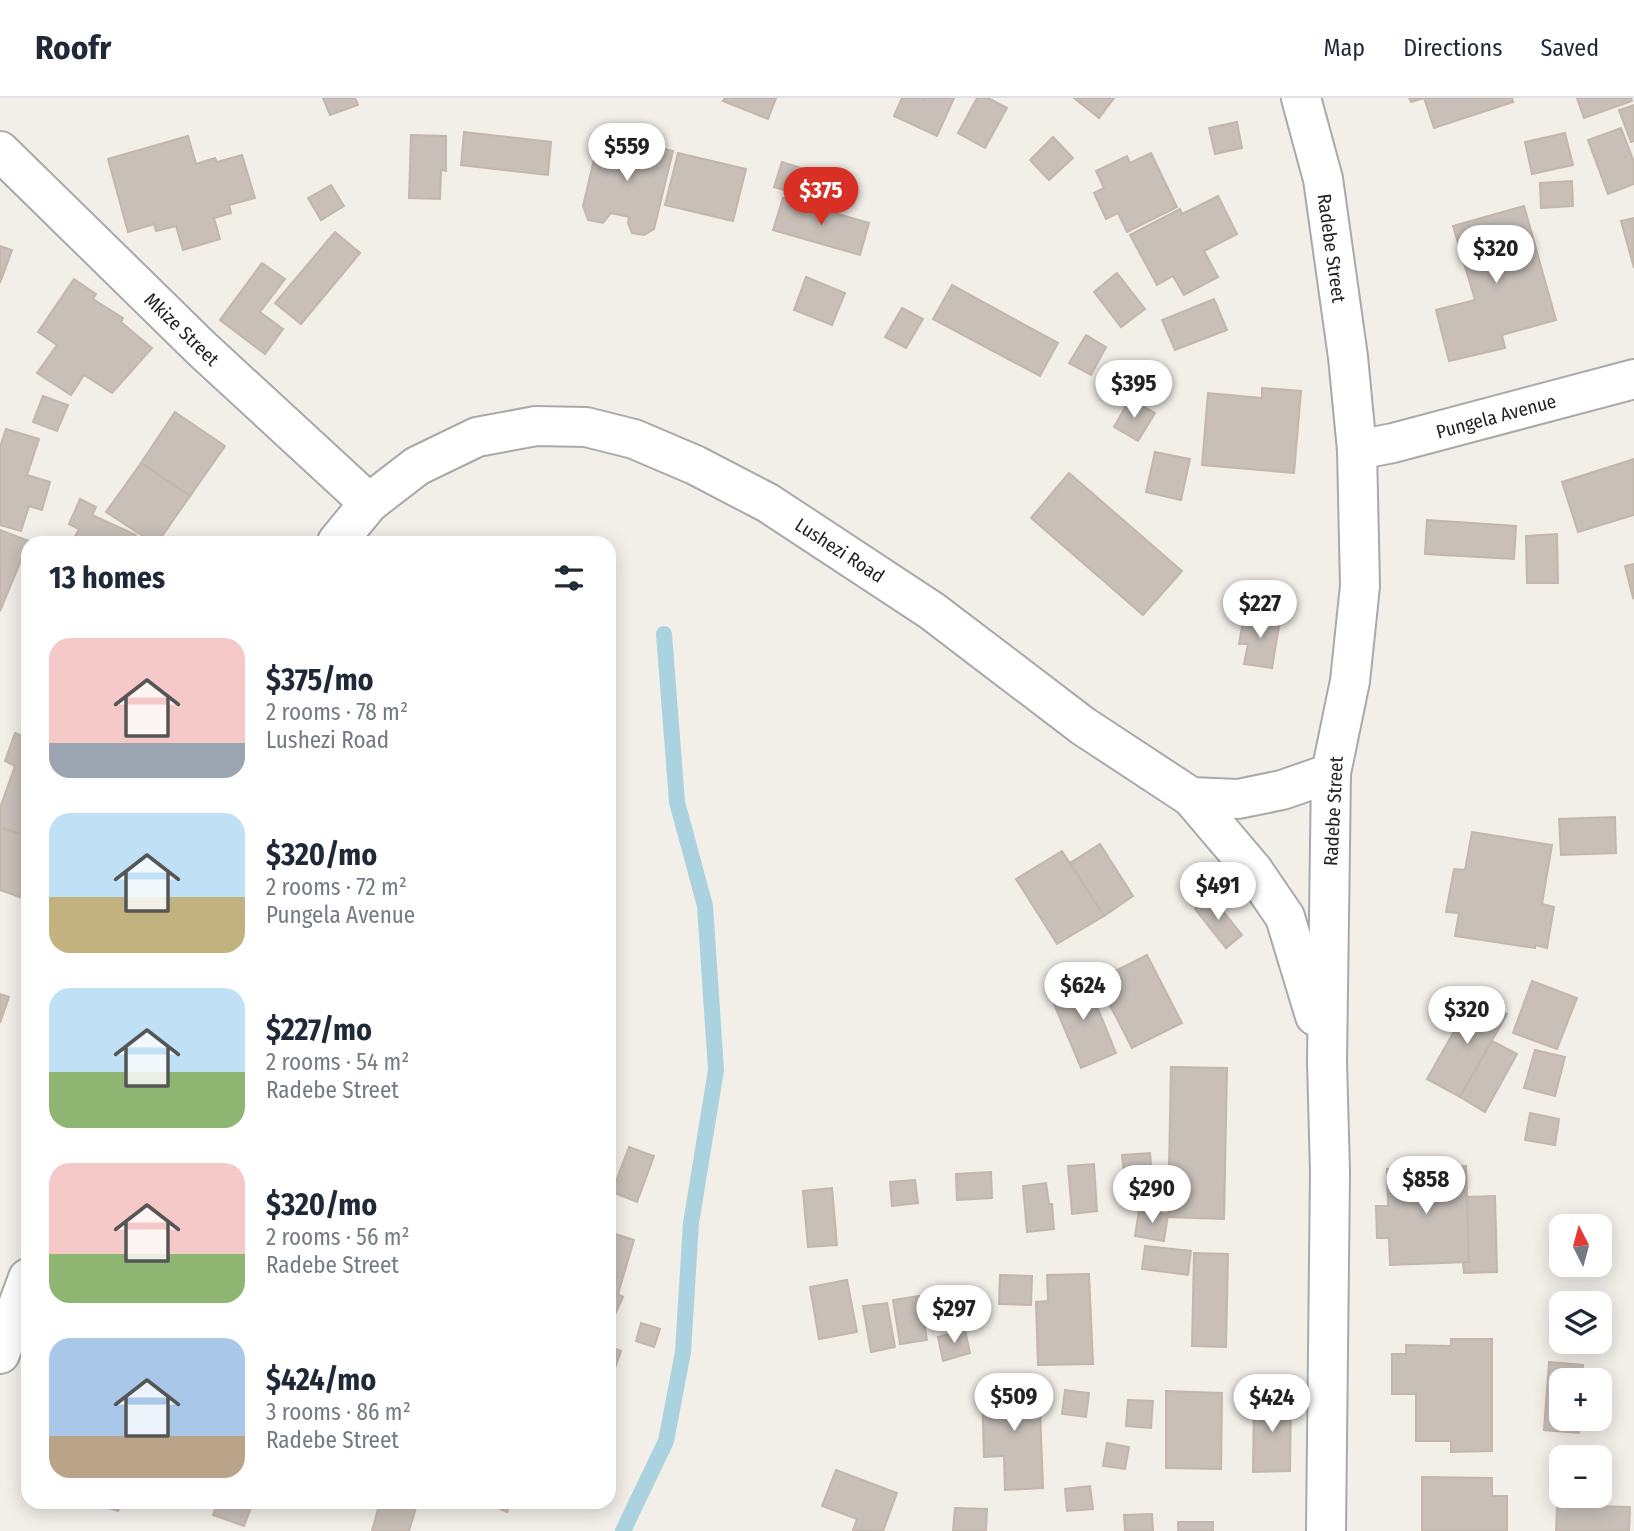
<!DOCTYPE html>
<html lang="en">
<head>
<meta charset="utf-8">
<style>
  :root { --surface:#fff; --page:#f2f2f3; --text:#1f2937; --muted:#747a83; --line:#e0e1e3; --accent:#d93025 }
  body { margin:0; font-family:"Fira Sans Condensed",sans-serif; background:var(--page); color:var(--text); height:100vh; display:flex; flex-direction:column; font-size:26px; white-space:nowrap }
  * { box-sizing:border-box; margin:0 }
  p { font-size:23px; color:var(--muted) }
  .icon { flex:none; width:38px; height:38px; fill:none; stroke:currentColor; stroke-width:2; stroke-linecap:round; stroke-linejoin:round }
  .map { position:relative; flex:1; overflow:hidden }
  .sheet { position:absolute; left:21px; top:438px; width:595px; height:973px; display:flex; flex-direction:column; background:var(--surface); border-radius:21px; box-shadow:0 4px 18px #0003 }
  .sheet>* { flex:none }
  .needle { width:46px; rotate:354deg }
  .tools { position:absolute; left:1549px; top:1116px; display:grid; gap:14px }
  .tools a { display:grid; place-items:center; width:63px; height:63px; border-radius:14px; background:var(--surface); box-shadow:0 4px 18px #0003; font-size:35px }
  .price { position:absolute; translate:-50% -60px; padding:0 16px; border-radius:24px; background:#fff; color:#222; font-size:23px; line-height:46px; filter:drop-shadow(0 2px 4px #0008) }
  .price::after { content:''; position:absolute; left:50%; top:42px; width:21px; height:16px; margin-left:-10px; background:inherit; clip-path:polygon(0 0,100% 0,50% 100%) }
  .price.active { background:var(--accent); color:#fff }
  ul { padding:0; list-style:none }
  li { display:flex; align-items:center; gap:21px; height:175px; padding:0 28px }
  li span { display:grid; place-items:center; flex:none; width:196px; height:140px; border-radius:21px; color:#555 }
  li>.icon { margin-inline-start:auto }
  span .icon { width:84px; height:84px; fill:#fffc; stroke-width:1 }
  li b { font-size:30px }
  h2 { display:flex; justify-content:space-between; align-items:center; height:84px; padding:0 28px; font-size:30px }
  header { display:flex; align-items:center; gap:42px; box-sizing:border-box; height:98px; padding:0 35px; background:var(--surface); border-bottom:2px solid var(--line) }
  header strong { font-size:33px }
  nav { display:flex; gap:38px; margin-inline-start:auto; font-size:24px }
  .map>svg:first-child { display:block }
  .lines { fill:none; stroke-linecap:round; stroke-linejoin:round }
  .stream { stroke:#aad3df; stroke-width:16 }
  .building { fill:#c7bfb8; stroke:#c4b6ab; stroke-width:2 }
  .minor-casing { stroke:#a9a9a9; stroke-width:42 }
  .minor { stroke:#fff; stroke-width:38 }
  .labels { text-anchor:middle; stroke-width:5; stroke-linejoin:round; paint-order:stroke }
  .street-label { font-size:19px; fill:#222; stroke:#fff }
</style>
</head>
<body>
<header>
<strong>Roofr</strong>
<nav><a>Map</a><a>Directions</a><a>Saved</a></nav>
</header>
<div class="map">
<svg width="1634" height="1433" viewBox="0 0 1634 1433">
  <rect width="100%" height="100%" fill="#f2efe9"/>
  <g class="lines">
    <path class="stream" d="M623,1433L666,1343L683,1254L691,1125L716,972L705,808L677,704L664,536"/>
  </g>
  <g class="building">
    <path d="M323,0H355L358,7L330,17Z"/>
    <path d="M725,0H776L768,21L723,3Z"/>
    <path d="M902,0H921L925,1V0H954L937,38L894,18Z"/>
    <path d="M977,0H988L1007,10L985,50L958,35Z"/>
    <path d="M1074,0H1114L1099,20Z"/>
    <path d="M1409,0H1512L1513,4L1434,30L1424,0L1411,4Z"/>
    <path d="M1577,0H1631L1632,3L1584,20Z"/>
    <path d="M1634,7V43L1631,44L1619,12Z"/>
    <path d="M1237,24L1242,50L1215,56L1209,30Z"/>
    <path d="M1621,30L1634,64V86L1608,96L1588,42Z"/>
    <path d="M464,34L551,44L548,77L461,67Z"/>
    <path d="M1565,35L1573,67L1532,76L1525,44Z"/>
    <path d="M600,36L673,53L654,131L644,137L632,135L628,125L629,119L611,115L603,125L588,122L583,108Z"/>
    <path d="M411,37L446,38V73L441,72L440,101L409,100Z"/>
    <path d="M188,38L196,66L215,60L217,64L242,57L255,100L229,107L231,115L214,120L220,141L183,152L176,128L156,133L154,126L128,134L108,61Z"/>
    <path d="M1053,39L1073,60L1049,82L1030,62Z"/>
    <path d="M678,55L746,71L733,123L665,107Z"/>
    <path d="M1151,55L1177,109L1127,134L1118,115L1106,121L1094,95L1104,90L1096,73L1127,58L1130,65Z"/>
    <path d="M782,64L832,80L824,104L774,89Z"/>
    <path d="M1572,83L1573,108L1541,110L1540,85Z"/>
    <path d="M331,87L344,108L321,122L308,100Z"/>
    <path d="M1218,98L1237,136L1204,153L1218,179L1184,197L1173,178L1157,187L1130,137L1180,111L1182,116Z"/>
    <path d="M783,100L869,125L860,157L773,132Z"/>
    <path d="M1524,108L1556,222L1502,237L1505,250L1449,263L1436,212L1475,202L1453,128Z"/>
    <path d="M1634,120V170L1621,123Z"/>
    <path d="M335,134L360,155L301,226L275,205Z"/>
    <path d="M0,148L12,152L0,185Z"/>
    <path d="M262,165L285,181L260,214L283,231L265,256L220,222Z"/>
    <path d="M1117,175L1145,211L1121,229L1094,194Z"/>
    <path d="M806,179L845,195L832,227L794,212Z"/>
    <path d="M74,181L96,196L93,201L123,220L121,224L152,250L112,295L84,277L71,297L37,275L57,247L38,234Z"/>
    <path d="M952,187L1058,245L1040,278L933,221Z"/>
    <path d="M1214,201L1227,232L1175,252L1162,222Z"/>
    <path d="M902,210L923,221L906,250L885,239Z"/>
    <path d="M1086,237L1106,249L1091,277L1069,265Z"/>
    <path d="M1133,270L1157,280L1146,305L1122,294Z"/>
    <path d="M1262,290L1301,293L1294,375L1202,367L1208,295L1262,300Z"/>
    <path d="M43,298L68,307L57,333L33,324Z"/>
    <path d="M1130,301L1155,315L1138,343L1114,329Z"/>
    <path d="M175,314L225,348L190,398L141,365Z"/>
    <path d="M6,331L39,341L27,377L50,384L42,412L29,408L21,433L0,427V349Z"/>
    <path d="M1155,354L1190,361L1181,402L1146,394Z"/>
    <path d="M1634,361V417L1578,434L1562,384Z"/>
    <path d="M141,365L190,398L158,444H152L106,414Z"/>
    <path d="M1069,375L1182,473L1143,517L1031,420Z"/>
    <path d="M80,401L96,409L92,417L136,437L133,444H72L79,431L69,426Z"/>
    <path d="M1427,422L1516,428L1514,461L1425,456Z"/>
    <path d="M0,432L29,443L0,513Z"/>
    <path d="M1557,436L1558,485H1527L1526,438Z"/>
    <path d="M1634,466V499L1633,500L1625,468Z"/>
    <path d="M1244,517L1280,522L1272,570L1244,566L1248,546H1239Z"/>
    <path d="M15,635L28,640V739L0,729V710L15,668L5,663Z"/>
    <path d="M1615,719L1616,755L1561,757L1559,721Z"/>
    <path d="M0,729L28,739V802L0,792Z"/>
    <path d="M1472,734L1552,747L1542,806L1554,809L1547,850L1535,847V850L1455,838L1459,815L1446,814L1454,771L1465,772Z"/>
    <path d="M1100,746L1133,798L1104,818L1070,765Z"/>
    <path d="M1062,753L1104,818L1057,846L1016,781Z"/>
    <path d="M1211,798L1242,837L1226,850L1195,811Z"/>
    <path d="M1147,857L1182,925L1132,950L1097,882Z"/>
    <path d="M1085,879L1116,955L1081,970L1049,894Z"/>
    <path d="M1532,883L1577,900L1557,951L1513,935Z"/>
    <path d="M0,896L9,899L0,925Z"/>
    <path d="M1474,898L1507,916L1460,999L1427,981Z"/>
    <path d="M1492,943L1517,956L1485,1014L1460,999Z"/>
    <path d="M1535,952L1565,959L1555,998L1524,990Z"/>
    <path d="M1171,969L1227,970L1224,1121L1168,1119Z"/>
    <path d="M1530,1015L1559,1021L1555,1047L1525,1042Z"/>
    <path d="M629,1049L654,1058L637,1104L612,1094Z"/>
    <path d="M1150,1055L1154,1103L1127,1106L1122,1057Z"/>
    <path d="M1094,1066L1097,1113L1072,1116L1068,1068Z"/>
    <path d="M1466,1068L1469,1164L1390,1167L1389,1140H1377L1376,1108H1388L1387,1071Z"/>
    <path d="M991,1074L992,1100L957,1102L956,1076Z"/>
    <path d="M915,1082L918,1105L892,1108L890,1084Z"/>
    <path d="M1046,1085L1049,1106H1052L1054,1131L1027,1134L1023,1088Z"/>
    <path d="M832,1090L837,1147L808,1149L803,1093Z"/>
    <path d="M1495,1098L1497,1174L1464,1175L1463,1164H1469L1467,1099Z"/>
    <path d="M1139,1112L1168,1116L1164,1143L1135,1138Z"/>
    <path d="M609,1134L634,1142L618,1196L623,1199L613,1221L609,1219Z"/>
    <path d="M1145,1148L1191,1153L1188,1177L1142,1171Z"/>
    <path d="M1194,1155L1228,1156L1226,1249L1192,1248Z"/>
    <path d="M1089,1176L1093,1266L1038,1267L1036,1204L1048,1203L1047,1177Z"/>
    <path d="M1000,1177L1032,1178L1031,1207L999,1206Z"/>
    <path d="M847,1182L857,1234L819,1241L810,1189Z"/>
    <path d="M920,1198L927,1242L900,1246L893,1202Z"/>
    <path d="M887,1205L895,1249L871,1254L863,1208Z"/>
    <path d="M641,1225L660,1231L654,1249L636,1243Z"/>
    <path d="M965,1232L970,1255L943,1263L938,1239Z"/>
    <path d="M1451,1241H1492V1353L1451,1354V1343H1416V1296H1392V1256H1406V1247L1451,1248Z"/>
    <path d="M609,1248L621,1253L609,1287Z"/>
    <path d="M1549,1264L1583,1267L1582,1283H1561V1321H1580L1579,1335L1544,1332Z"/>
    <path d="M1039,1286L1043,1390L1005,1392L1004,1358L984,1359L982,1288Z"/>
    <path d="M1065,1292L1089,1295L1086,1319L1062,1316Z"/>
    <path d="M1166,1293L1222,1295L1221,1371L1166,1370Z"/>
    <path d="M1254,1298H1291L1290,1373L1253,1374Z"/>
    <path d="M1128,1302L1153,1303L1151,1330L1126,1328Z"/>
    <path d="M1107,1345L1129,1349L1125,1371L1103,1368Z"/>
    <path d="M836,1372L897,1395L883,1433L853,1432L857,1421L822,1408Z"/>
    <path d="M1422,1379L1492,1380V1398H1507V1433H1422Z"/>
    <path d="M1090,1388L1093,1411L1067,1413L1065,1391Z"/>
    <path d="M94,1404H121L118,1413L94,1405Z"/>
    <path d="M218,1404H253L244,1428L213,1417Z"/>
    <path d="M380,1404H408L417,1406L409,1433H372Z"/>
    <path d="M484,1404H512L507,1414Z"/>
    <path d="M1557,1407L1630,1409L1629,1433H1556Z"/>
    <path d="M955,1410L987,1411L986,1433H953Z"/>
    <path d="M1152,1416L1153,1433H1125L1124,1417Z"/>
    <rect x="1178" y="1424" width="35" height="9"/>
  </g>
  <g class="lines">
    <g class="minor-casing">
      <g id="minor">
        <path d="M1301,0L1323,81L1348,259L1357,352L1360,488L1350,583L1331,675L1327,964L1330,1074L1326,1433"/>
        <path d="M0,53L201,250L369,405"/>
        <path d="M1357,352L1393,345L1634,281"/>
        <path d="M337,444L369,405L417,368L477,339L536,328L586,329L634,341L695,367L768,405L932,513L1083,628L1191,699L1238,701L1282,692L1331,675"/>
        <path d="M1191,699L1253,772L1285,819L1315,918"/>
        <path d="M0,1256L28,1180"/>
      </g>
    </g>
    <use href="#minor" class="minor"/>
  </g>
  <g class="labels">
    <g class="street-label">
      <text transform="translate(1332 150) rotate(82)" y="7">Radebe Street</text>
      <text transform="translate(182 231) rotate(44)" y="7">Mkize Street</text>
      <text transform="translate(1496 318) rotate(-15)" y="7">Pungela Avenue</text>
      <text transform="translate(840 452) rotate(33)" y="7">Lushezi Road</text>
      <text transform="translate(1333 713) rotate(-87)" y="7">Radebe Street</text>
    </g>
  </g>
</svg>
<div class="tools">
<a><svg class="needle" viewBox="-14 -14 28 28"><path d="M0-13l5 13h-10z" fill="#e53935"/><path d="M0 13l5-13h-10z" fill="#747a83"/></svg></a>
<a><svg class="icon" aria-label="layers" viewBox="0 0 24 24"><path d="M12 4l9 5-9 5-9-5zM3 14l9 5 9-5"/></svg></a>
<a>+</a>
<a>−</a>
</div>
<b class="price" style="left:627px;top:85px">$559</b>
<b class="price active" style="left:821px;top:129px">$375</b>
<b class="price" style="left:1496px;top:187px">$320</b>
<b class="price" style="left:1134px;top:322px">$395</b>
<b class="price" style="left:1260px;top:542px">$227</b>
<b class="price" style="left:1218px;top:824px">$491</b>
<b class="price" style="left:1083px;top:924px">$624</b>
<b class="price" style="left:1467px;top:948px">$320</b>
<b class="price" style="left:1426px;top:1118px">$858</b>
<b class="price" style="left:1152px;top:1127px">$290</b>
<b class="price" style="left:954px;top:1247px">$297</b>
<b class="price" style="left:1014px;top:1335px">$509</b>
<b class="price" style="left:1272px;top:1336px">$424</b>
<section class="sheet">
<h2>13 homes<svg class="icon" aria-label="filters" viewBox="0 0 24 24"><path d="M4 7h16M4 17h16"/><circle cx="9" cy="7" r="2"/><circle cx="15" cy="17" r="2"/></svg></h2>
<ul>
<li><span style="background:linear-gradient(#f6c9c9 75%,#9aa5b1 0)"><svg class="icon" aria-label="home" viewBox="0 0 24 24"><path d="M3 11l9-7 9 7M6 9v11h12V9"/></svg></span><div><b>$375/mo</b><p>2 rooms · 78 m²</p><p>Lushezi Road</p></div></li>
<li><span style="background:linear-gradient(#bfe0f5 60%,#c2b280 0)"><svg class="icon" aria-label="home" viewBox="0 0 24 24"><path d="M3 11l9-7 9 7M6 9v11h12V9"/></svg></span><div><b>$320/mo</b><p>2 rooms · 72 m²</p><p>Pungela Avenue</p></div></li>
<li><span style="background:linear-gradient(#bfe0f5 60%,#8fb573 0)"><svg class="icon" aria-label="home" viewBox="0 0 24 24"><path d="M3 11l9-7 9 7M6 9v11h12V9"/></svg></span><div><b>$227/mo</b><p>2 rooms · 54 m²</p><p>Radebe Street</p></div></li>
<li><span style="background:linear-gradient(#f6c9c9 65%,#8fb573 0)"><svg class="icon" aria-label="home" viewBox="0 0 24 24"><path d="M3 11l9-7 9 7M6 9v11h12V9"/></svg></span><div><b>$320/mo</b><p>2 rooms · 56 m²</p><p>Radebe Street</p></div></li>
<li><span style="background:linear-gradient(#a9c7e8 70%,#b9a48a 0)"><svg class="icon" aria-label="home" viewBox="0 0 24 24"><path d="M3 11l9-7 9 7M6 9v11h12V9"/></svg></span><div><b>$424/mo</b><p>3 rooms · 86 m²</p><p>Radebe Street</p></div></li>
</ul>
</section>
</div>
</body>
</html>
